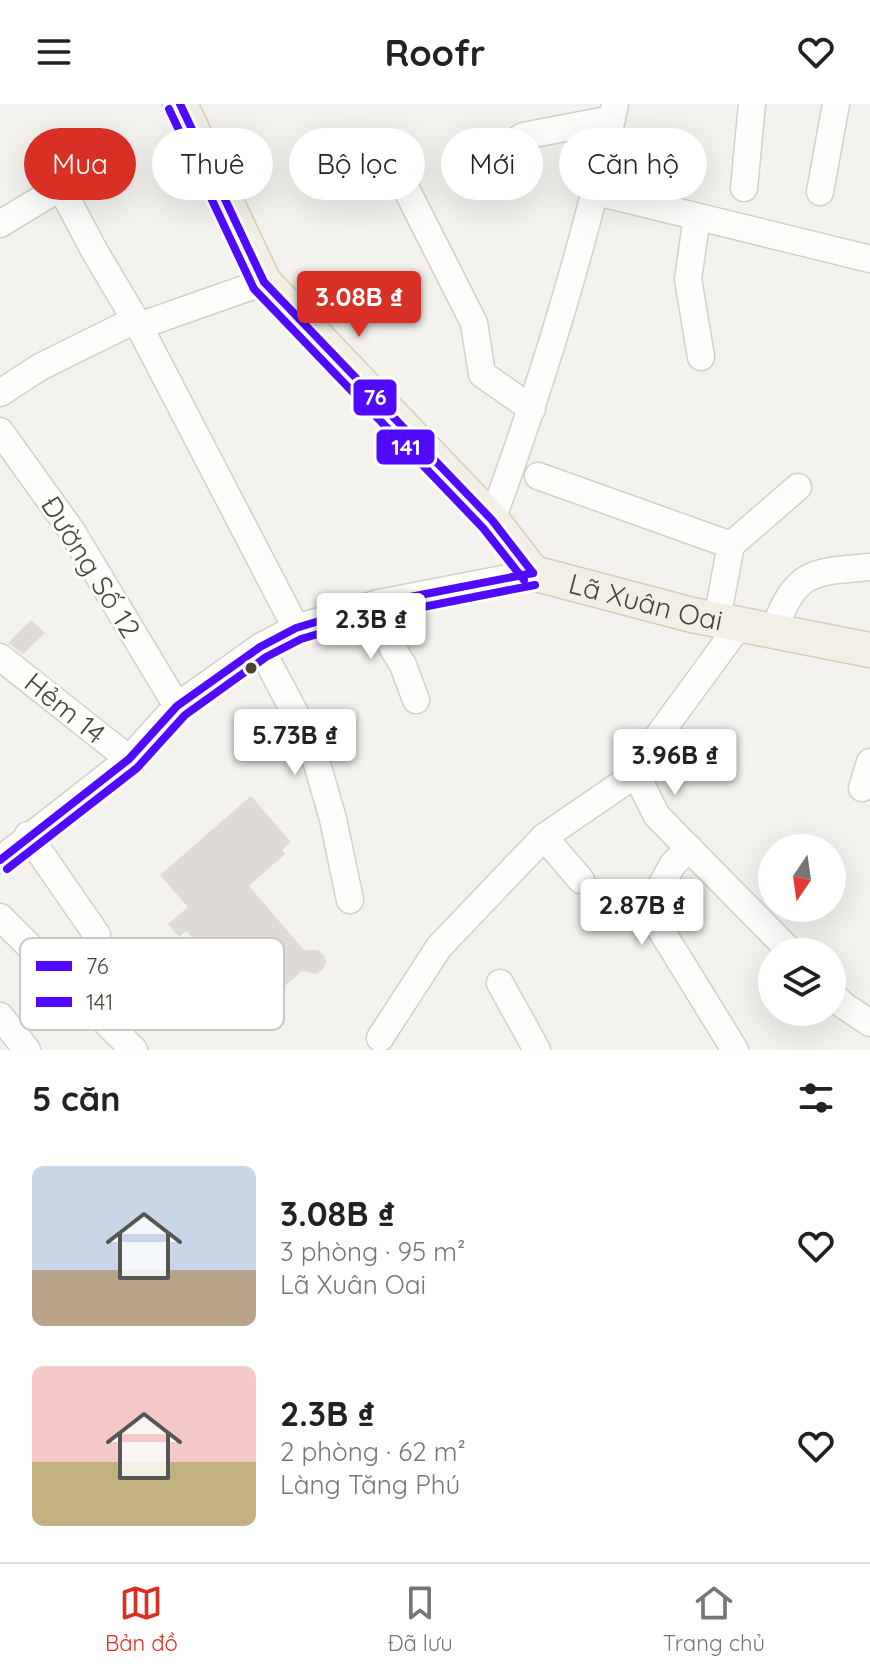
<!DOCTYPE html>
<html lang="vi">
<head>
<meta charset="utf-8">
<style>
  :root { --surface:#fff; --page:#f6f6f6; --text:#222; --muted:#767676; --line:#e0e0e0; --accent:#d93025 }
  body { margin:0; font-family:Quicksand,sans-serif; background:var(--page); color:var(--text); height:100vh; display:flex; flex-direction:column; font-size:30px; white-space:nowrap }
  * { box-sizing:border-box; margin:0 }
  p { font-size:26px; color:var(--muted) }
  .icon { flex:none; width:44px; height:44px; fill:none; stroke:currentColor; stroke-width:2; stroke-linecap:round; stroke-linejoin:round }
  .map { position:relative; height:946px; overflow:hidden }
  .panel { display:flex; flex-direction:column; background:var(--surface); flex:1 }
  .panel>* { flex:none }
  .guide { position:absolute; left:24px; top:24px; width:822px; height:72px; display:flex; gap:16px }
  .needle { width:52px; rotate:193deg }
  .buttons { position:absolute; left:758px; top:730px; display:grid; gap:16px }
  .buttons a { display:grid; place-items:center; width:88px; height:88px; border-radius:50%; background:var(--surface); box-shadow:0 8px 32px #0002; font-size:40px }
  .price { position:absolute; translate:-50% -68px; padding:0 18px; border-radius:8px; background:#fff; color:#222; font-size:26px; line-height:52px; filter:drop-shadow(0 2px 4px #0008) }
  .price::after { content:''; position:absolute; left:50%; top:48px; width:24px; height:18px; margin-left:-12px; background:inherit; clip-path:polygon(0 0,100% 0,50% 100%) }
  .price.current { background:var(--accent); color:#fff }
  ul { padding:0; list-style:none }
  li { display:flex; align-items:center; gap:24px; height:200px; padding:0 32px }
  li span { display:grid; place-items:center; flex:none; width:224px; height:160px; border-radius:12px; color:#555 }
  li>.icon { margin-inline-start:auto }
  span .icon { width:96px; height:96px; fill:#fffc; stroke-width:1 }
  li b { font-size:34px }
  h2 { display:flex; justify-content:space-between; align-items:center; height:96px; padding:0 32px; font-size:34px }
  .tag { padding:0 28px; border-radius:36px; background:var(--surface); box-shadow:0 8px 32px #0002; font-size:28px; line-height:72px }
  .tag.current { background:var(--accent); color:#fff }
  header { display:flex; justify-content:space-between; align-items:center; height:104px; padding:0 32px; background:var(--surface); font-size:36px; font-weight:800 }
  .dock { display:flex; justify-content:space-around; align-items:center; height:112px; border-top:2px solid var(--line); background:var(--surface); font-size:22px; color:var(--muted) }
  .dock a { display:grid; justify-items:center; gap:4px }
  .dock .current { color:var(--accent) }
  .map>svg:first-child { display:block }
  .building { fill:#dedbd6 }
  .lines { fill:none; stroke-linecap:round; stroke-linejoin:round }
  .minor-casing { stroke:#d2d0cb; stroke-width:29 }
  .major-casing { stroke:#d6cebb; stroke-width:37 }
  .minor { stroke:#fdfdfc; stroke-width:26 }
  .major { stroke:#f2efe6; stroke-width:34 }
  .bus-1-casing { stroke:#fff; stroke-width:14 }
  .bus-2-casing { stroke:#fff; stroke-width:14 }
  .bus-1 { stroke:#4f0aff; stroke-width:8 }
  .bus-2 { stroke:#4f0aff; stroke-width:8 }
  .bus-dot { fill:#4b4439; stroke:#fff; stroke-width:3 }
  .labels { text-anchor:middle; stroke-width:6; stroke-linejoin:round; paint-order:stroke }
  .street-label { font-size:28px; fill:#4b4439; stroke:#fff }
  .key { fill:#fff; stroke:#c9c7c4; stroke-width:2 }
  .key-label { font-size:22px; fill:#4b4439 }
  .line-badge { stroke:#fff; stroke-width:3 }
  .badge-label { font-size:22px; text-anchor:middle; font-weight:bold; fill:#fff }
</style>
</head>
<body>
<header><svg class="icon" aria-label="menu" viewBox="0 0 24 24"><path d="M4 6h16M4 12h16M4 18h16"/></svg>Roofr<svg class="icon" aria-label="heart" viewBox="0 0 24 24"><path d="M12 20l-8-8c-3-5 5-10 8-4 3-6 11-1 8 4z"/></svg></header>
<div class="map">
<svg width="870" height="946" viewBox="0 0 870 946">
  <rect width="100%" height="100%" fill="#f4f2ee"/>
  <g class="building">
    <path d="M31,516L45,529L23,550L8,539Z"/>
    <path d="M251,692L291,738L282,746L285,750L249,782L304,846H318L324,851L326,858L323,866L316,870L302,867L246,916L229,896L239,887L186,827L179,833L168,820L188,803L160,771Z"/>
  </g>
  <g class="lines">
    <g class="minor-casing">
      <g id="minor">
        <path d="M42,48L95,148L139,222L296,524"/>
        <path d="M388,49L474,219L482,270L532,305"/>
        <path d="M476,65L523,32L612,15"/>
        <path d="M744,84L752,0"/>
        <path d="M597,88L870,155"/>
        <path d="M820,88L836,0"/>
        <path d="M697,113L688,175L701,253"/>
        <path d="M0,120L61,83"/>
        <path d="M139,222L264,178"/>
        <path d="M0,289L40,263L135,216"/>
        <path d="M0,327L71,426L177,602"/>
        <path d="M538,372L731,441"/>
        <path d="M492,416C542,279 585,142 615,0"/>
        <path d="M379,499L392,543L403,561L416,596"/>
        <path d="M717,515L731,441L798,383"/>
        <path d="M740,520L653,639L636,670L657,712L791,848"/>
        <path d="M774,525C797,466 811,468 870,463"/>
        <path d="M260,543L311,639L333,715L350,796"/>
        <path d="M0,553L129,655"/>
        <path d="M862,684L870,658"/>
        <path d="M28,731L97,831"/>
        <path d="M689,744L673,760L648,805L735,946"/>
        <path d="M0,756L129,655L177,602L260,543L296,524L379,499L533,469"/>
        <path d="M581,776L544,733L636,670"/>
        <path d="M0,813L134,946"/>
        <path d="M500,879L537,946"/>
        <path d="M832,890L843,901L870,919"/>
        <path d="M0,912L27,946"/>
        <path d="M380,934L439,843L544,733"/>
      </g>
    </g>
    <g class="major-casing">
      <g id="major">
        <path id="s1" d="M180,0L264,178L492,416L533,469L692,511L870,546"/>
      </g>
    </g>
    <use href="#minor" class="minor"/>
    <use href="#major" class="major"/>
    <g class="bus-1-casing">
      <g id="bus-1">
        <path d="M180,0L264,178L492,416L533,469"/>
        <path d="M0,756L129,655L177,602L260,543L296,524L379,499L533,469"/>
      </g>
    </g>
    <g class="bus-2-casing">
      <g id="bus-2">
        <path d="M169,5L254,185L483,424L524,476"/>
        <path d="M7,765L137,664L185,611L266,553L301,535L382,511L535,481"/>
      </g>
    </g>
    <use href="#bus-1" class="bus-1"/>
    <use href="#bus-2" class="bus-2"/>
  </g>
  <circle class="bus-dot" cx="251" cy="564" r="7"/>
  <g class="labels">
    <g class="street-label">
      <text transform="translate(91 463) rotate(58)" y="10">Đường Số 12</text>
      <text dy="10" stroke="none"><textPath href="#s1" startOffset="710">Lã Xuân Oai</textPath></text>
      <text transform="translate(65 604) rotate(39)" y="10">Hẻm 14</text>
    </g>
  </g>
  <rect x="20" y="834" width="264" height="92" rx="12" class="key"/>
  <rect x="36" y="857" width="36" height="10" fill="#4f0aff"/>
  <rect x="36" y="893" width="36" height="10" fill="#4f0aff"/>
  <g class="key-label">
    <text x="86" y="870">76</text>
    <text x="86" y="906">141</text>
  </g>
  <g class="line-badge">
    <rect x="352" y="274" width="46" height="39" rx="8" fill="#4f0aff"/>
    <rect x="375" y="324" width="61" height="38" rx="8" fill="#4f0aff"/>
  </g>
  <g class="badge-label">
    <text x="375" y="301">76</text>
    <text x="406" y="351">141</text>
  </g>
</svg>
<div class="buttons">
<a><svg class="needle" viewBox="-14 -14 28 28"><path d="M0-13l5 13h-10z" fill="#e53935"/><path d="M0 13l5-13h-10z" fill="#767676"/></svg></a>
<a><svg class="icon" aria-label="layers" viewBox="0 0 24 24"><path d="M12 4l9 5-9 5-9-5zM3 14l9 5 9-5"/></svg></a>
</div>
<b class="price current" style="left:359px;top:235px">3.08B ₫</b>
<b class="price" style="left:371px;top:557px">2.3B ₫</b>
<b class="price" style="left:295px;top:673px">5.73B ₫</b>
<b class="price" style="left:675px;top:693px">3.96B ₫</b>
<b class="price" style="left:642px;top:843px">2.87B ₫</b>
<div class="guide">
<a class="tag current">Mua</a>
<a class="tag">Thuê</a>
<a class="tag">Bộ lọc</a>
<a class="tag">Mới</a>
<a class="tag">Căn hộ</a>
</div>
</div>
<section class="panel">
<h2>5 căn<svg class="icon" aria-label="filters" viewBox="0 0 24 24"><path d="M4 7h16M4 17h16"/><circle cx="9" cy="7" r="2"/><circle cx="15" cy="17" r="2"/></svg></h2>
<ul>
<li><span style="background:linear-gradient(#c9d6e8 65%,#b9a48a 0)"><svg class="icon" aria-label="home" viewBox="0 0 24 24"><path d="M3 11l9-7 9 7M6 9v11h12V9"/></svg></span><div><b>3.08B ₫</b><p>3 phòng · 95 m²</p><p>Lã Xuân Oai</p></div><svg class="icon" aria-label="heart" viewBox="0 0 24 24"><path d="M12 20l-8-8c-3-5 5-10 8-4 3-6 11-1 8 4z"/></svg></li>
<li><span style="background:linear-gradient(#f6c9c9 60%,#c2b280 0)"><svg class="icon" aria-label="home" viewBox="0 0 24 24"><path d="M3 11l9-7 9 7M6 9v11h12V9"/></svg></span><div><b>2.3B ₫</b><p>2 phòng · 62 m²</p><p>Làng Tăng Phú</p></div><svg class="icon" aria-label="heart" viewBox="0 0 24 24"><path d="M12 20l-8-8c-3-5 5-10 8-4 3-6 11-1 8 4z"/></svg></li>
</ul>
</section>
<nav class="dock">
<a class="current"><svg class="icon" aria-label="map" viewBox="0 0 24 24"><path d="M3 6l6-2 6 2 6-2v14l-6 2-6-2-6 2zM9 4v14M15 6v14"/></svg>Bản đồ</a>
<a><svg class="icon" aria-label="saved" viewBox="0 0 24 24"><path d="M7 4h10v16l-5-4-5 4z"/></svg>Đã lưu</a>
<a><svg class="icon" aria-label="home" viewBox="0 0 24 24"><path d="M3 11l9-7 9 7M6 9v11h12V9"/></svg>Trang chủ</a>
</nav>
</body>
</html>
